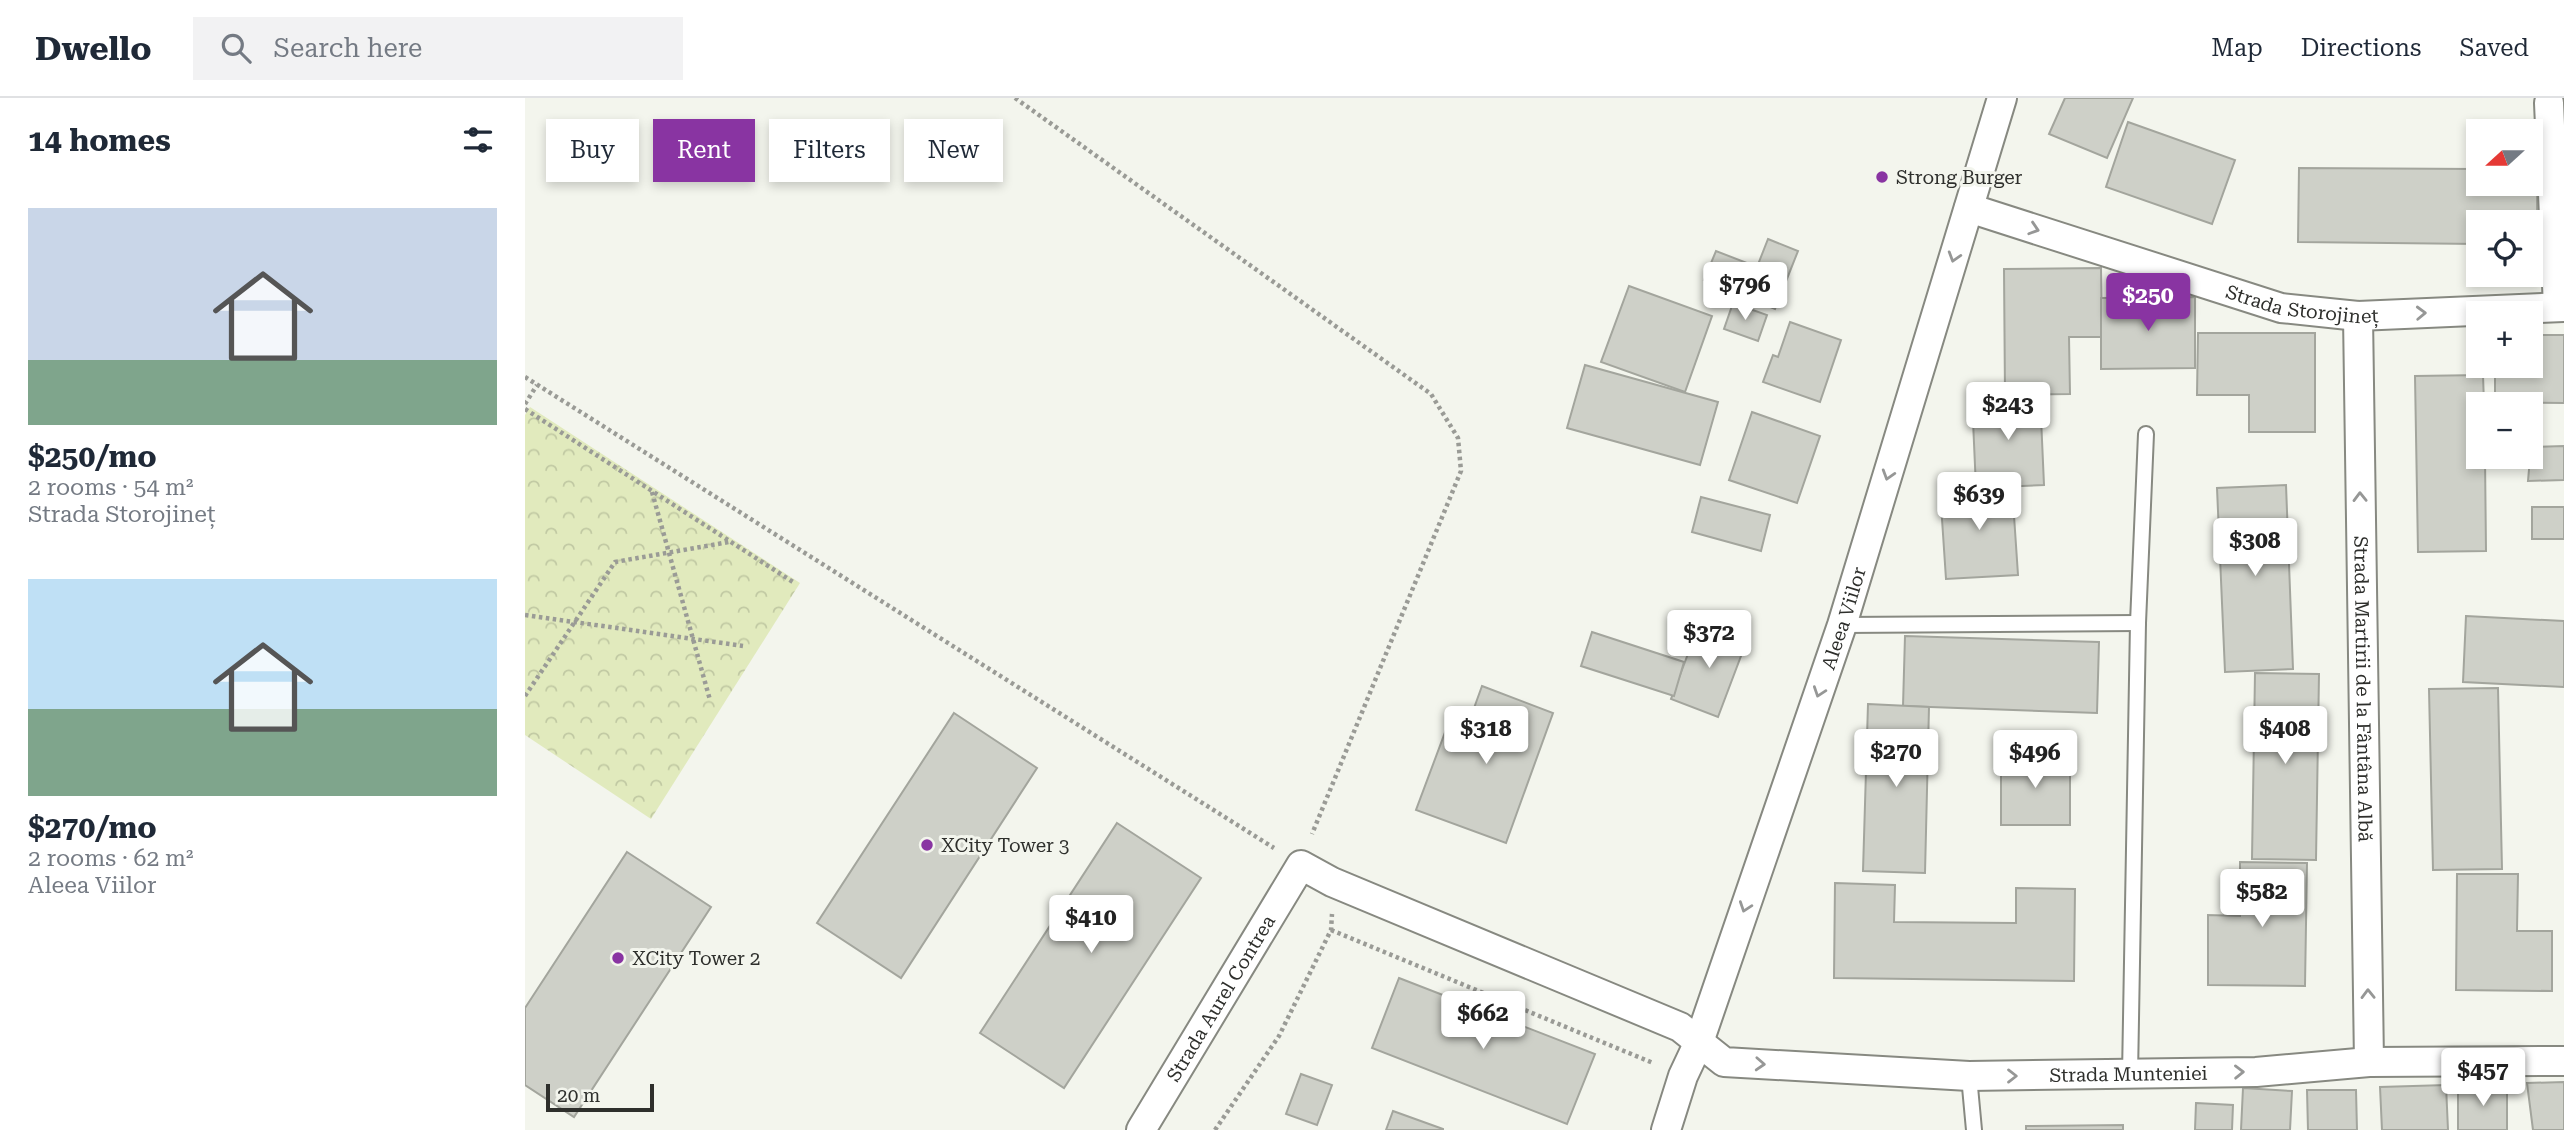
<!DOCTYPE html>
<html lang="en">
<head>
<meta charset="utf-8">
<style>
  :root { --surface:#fff; --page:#f2f2f3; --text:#1f2937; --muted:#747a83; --line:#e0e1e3; --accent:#8934a2 }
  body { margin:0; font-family:"Roboto Serif",serif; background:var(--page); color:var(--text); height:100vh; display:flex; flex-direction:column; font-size:26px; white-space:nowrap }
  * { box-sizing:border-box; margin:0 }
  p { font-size:23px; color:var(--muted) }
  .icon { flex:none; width:38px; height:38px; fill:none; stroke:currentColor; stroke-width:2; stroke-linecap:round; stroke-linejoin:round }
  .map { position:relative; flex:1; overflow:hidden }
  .side { display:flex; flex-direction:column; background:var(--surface); width:525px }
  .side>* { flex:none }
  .hud { position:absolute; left:21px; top:21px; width:665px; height:63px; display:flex; gap:14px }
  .needle { width:46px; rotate:249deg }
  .fabs { position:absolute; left:1941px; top:21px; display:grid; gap:14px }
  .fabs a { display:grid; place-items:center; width:77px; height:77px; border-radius:0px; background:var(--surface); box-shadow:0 4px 10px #0003; font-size:35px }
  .scale { position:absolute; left:21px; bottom:18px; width:108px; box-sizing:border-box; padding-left:7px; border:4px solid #2e2f2c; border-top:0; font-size:19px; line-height:24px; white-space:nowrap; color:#2e2f2c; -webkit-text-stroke:5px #f3f5ed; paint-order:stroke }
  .price { position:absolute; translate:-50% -60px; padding:0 16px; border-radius:7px; background:#fff; color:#222; font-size:23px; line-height:46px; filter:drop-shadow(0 2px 4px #0008) }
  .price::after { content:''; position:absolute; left:50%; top:42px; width:21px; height:16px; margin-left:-10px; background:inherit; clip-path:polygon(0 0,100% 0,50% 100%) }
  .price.active { background:var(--accent); color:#fff }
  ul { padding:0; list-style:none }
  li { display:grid; align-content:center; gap:14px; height:371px; padding:0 28px }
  li span { display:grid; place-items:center; height:217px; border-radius:0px; color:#555 }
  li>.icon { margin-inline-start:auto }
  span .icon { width:126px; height:126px; fill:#fffc; stroke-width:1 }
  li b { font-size:30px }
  h2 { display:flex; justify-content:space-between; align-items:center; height:84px; padding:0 28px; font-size:30px }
  .chip { padding:0 24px; border-radius:0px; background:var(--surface); box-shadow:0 4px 10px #0003; font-size:24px; line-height:63px }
  .chip.active { background:var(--accent); color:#fff }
  header { display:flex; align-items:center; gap:42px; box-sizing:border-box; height:98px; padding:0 35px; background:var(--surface); border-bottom:2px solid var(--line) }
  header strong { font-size:33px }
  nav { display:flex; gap:38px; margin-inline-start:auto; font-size:24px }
  .search { width:490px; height:63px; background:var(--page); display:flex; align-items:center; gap:18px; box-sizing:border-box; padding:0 24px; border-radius:0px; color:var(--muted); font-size:26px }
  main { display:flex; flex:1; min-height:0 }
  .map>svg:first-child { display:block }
  .park { fill:url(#park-crowns) }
  .building { fill:#ced0c8; stroke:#a3a59d; stroke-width:2 }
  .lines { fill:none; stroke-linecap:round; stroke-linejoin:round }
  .service-casing { stroke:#878981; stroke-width:18 }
  .minor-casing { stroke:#878981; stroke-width:32 }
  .path { stroke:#9a9b96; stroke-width:4.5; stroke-dasharray:3.5 3.5; stroke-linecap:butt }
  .service { stroke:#fff; stroke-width:14 }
  .minor { stroke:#fff; stroke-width:28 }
  .oneway { stroke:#969796 }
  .poi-dot { fill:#8934a2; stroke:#f3f5ed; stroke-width:2.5 }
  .labels { text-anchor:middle; stroke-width:6; stroke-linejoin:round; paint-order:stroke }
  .poi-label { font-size:19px; fill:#2e2f2c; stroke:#f3f5ed; text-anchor:start }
  .street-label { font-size:19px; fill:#2e2f2c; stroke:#f3f5ed }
</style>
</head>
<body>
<header>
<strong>Dwello</strong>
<div class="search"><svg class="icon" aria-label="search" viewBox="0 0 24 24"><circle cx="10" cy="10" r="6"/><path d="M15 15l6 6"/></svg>Search here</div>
<nav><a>Map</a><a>Directions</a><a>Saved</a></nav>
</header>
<main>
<section class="side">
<h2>14 homes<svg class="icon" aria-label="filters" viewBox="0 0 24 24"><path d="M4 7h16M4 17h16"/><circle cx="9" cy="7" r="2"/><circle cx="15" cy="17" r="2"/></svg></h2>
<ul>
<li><span style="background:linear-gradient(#c9d6e8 70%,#7fa58c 0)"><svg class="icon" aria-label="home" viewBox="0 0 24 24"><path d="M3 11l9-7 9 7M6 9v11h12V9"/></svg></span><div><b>$250/mo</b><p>2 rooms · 54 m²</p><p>Strada Storojineț</p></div></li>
<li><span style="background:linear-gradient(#bfe0f5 60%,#7fa58c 0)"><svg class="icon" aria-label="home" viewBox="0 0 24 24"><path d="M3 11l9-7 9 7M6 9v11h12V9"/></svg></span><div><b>$270/mo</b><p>2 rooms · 62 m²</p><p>Aleea Viilor</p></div></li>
</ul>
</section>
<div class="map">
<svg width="2039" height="1032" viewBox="0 0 2039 1032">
  <defs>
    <pattern id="park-crowns" width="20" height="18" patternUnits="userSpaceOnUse" patternTransform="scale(1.75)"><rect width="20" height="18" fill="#e1eabd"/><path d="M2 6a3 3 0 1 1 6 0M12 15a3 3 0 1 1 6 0" fill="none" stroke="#c1c9a3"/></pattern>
  </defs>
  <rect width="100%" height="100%" fill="#f3f5ed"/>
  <path class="park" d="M5,309L275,485L126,721L0,637V317Z"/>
  <g class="building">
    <path d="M1540,0H1608L1582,60L1524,36Z"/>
    <path d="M1603,24L1710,62L1687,126L1581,89Z"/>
    <path d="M1774,70L1953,71V86H2006V72H2012V146H2006V124H1953V146L1773,144Z"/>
    <path d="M1243,141L1273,153L1250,211L1179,182L1191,153L1232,169Z"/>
    <path d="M1576,170L1577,239H1544L1545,296L1480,297L1479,171Z"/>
    <path d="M1104,188L1187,218L1160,294L1076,264Z"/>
    <path d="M1670,199V270L1576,271V200Z"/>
    <path d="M1208,205L1242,217L1233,243L1199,231Z"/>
    <path d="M1265,224L1316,242L1295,304L1238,284L1248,257L1253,259Z"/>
    <path d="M1673,235H1790V334H1724V297H1672Z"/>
    <path d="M2006,237H2039V305L1970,304V268H2006Z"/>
    <path d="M1060,267L1193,304L1175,367L1042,330Z"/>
    <path d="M1958,277L1959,306H1953V359H1960L1961,453L1893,454L1890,278Z"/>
    <path d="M1515,297L1519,387L1451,390L1447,300Z"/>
    <path d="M1227,314L1295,338L1272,405L1204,382Z"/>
    <path d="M2039,348V382L2003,383L2006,349Z"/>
    <path d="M1761,387L1768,571L1700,574L1692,390Z"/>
    <path d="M1487,388L1493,477L1421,481L1415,391Z"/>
    <path d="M1176,399L1245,417L1236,453L1167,434Z"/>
    <rect x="2007" y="409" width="32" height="32"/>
    <path d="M1941,518L2039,523V589L1938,584Z"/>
    <path d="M1175,524L1222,542L1193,619L1146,601Z"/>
    <path d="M1067,534L1159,564L1149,598L1056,568Z"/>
    <path d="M1380,538L1574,544L1572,615L1378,608Z"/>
    <path d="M1730,575L1794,576L1791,762L1727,761Z"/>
    <path d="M957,588L1028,615L981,745L891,712L922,629L940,635Z"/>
    <path d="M1973,590L1977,771L1908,772L1904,591Z"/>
    <path d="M1343,606L1404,609L1400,775L1338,773Z"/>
    <path d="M429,615L512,670L376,880L292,825Z"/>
    <path d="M1476,657L1545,658V727H1476Z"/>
    <path d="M592,725L676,780L539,990L455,935Z"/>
    <path d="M102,754L186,809L49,1019L0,987V910Z"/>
    <path d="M1715,764L1782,765L1780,888L1683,887V817L1715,818Z"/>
    <path d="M1932,776H1993L1992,833H2027V893L1931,892Z"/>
    <path d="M1310,785L1370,787L1369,824L1491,825V790L1550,791L1549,883L1309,880Z"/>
    <path d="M874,880L1070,956L1042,1026L847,950Z"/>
    <path d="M776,976L807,987L792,1027L761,1016Z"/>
    <path d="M2039,984V1032H2008L2002,985Z"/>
    <path d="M1921,987L1923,1032H1857L1855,989Z"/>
    <rect x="1933" y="988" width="49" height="44"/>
    <path d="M1718,990L1767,993L1765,1032H1716Z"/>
    <path d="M1782,992H1831L1832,1032H1783Z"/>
    <path d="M1671,1005L1708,1007L1707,1032H1670Z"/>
    <path d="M868,1013L918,1031V1032H861Z"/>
    <path d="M1598,1027V1032H1501V1028Z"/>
  </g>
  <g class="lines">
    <g class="service-casing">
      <g id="service">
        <path d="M1317,527L1613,525"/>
        <path d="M1605,977L1613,525L1621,336"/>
        <path d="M1444,978L1449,1032"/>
      </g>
    </g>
    <g class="minor-casing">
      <g id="minor">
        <path d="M2024,5L2033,209"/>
        <path id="s1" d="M1444,110L1756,210L1833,218L2039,209"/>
        <path id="s2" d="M1833,218L1844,964"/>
        <path id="s3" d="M616,1032L776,767L807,784L1155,929L1199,964L1444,978L1731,974L1844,964L2039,963"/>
        <path id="s4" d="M1141,1032L1158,978L1174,944L1317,527L1477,0"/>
      </g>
    </g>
    <g class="path">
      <path d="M490,0L906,296L933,340L936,373L787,736"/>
      <path d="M0,279L749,750"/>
      <path d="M0,306L12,287"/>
      <path d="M0,311L268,484"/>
      <path d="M127,394L185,602"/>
      <path d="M0,517L218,548"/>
      <path d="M0,598L90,464L204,444"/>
      <path d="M806,832L1128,965"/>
      <path d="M690,1032L754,938L806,832L807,816"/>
    </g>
    <use href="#service" class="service"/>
    <use href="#minor" class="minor"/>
  </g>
  <defs><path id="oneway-chevron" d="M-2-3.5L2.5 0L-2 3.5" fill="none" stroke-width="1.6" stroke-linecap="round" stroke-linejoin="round" transform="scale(1.75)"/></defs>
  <g class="oneway">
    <use href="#oneway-chevron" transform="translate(1509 131) rotate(18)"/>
    <use href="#oneway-chevron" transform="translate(1429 159) rotate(107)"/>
    <use href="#oneway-chevron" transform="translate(1896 215) rotate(-2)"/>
    <use href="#oneway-chevron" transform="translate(1363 377) rotate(107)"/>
    <use href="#oneway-chevron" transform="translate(1835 399) rotate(-91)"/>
    <use href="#oneway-chevron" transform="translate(1294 594) rotate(109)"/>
    <use href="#oneway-chevron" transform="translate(1220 809) rotate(109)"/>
    <use href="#oneway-chevron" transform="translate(1843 896) rotate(-91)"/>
    <use href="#oneway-chevron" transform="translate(1235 966) rotate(3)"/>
    <use href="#oneway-chevron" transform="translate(1714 974) rotate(-1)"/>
    <use href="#oneway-chevron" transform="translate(1487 978)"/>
  </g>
  <g class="poi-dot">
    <circle cx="1357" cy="79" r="7"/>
    <circle cx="402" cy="747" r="7"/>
    <circle cx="93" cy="860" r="7"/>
  </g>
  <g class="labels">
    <g class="poi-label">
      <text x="1371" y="86">Strong Burger</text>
      <text x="416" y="754">XCity Tower 3</text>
      <text x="107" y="867">XCity Tower 2</text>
    </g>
    <g class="street-label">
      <text dy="7" stroke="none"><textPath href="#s1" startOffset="348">Strada Storojineț</textPath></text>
      <text dy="7" stroke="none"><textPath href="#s4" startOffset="542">Aleea Viilor</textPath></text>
      <text dy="7" stroke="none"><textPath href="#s2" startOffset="373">Strada Martirii de la Fântâna Albă</textPath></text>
      <text dy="7" stroke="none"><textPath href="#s3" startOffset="154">Strada Aurel Contrea</textPath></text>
      <text dy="7" stroke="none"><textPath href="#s3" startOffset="1183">Strada Munteniei</textPath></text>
    </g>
  </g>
</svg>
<div class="fabs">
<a><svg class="needle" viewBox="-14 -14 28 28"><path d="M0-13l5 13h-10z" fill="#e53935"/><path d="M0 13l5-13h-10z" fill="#747a83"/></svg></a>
<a><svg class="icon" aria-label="locate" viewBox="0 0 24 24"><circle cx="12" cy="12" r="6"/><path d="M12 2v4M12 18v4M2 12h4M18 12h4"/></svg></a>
<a>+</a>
<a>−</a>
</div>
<div class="scale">20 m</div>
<b class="price" style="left:1220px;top:224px">$796</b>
<b class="price active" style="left:1623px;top:235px">$250</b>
<b class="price" style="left:1483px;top:344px">$243</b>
<b class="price" style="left:1454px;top:434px">$639</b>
<b class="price" style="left:1730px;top:480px">$308</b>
<b class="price" style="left:1184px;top:572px">$372</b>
<b class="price" style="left:961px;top:668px">$318</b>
<b class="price" style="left:1760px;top:668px">$408</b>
<b class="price" style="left:1371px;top:691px">$270</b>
<b class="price" style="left:1510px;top:692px">$496</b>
<b class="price" style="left:1737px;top:831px">$582</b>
<b class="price" style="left:566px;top:857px">$410</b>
<b class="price" style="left:958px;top:953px">$662</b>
<b class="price" style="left:1958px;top:1010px">$457</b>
<div class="hud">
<a class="chip">Buy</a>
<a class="chip active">Rent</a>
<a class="chip">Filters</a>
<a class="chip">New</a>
</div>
</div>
</main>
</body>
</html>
